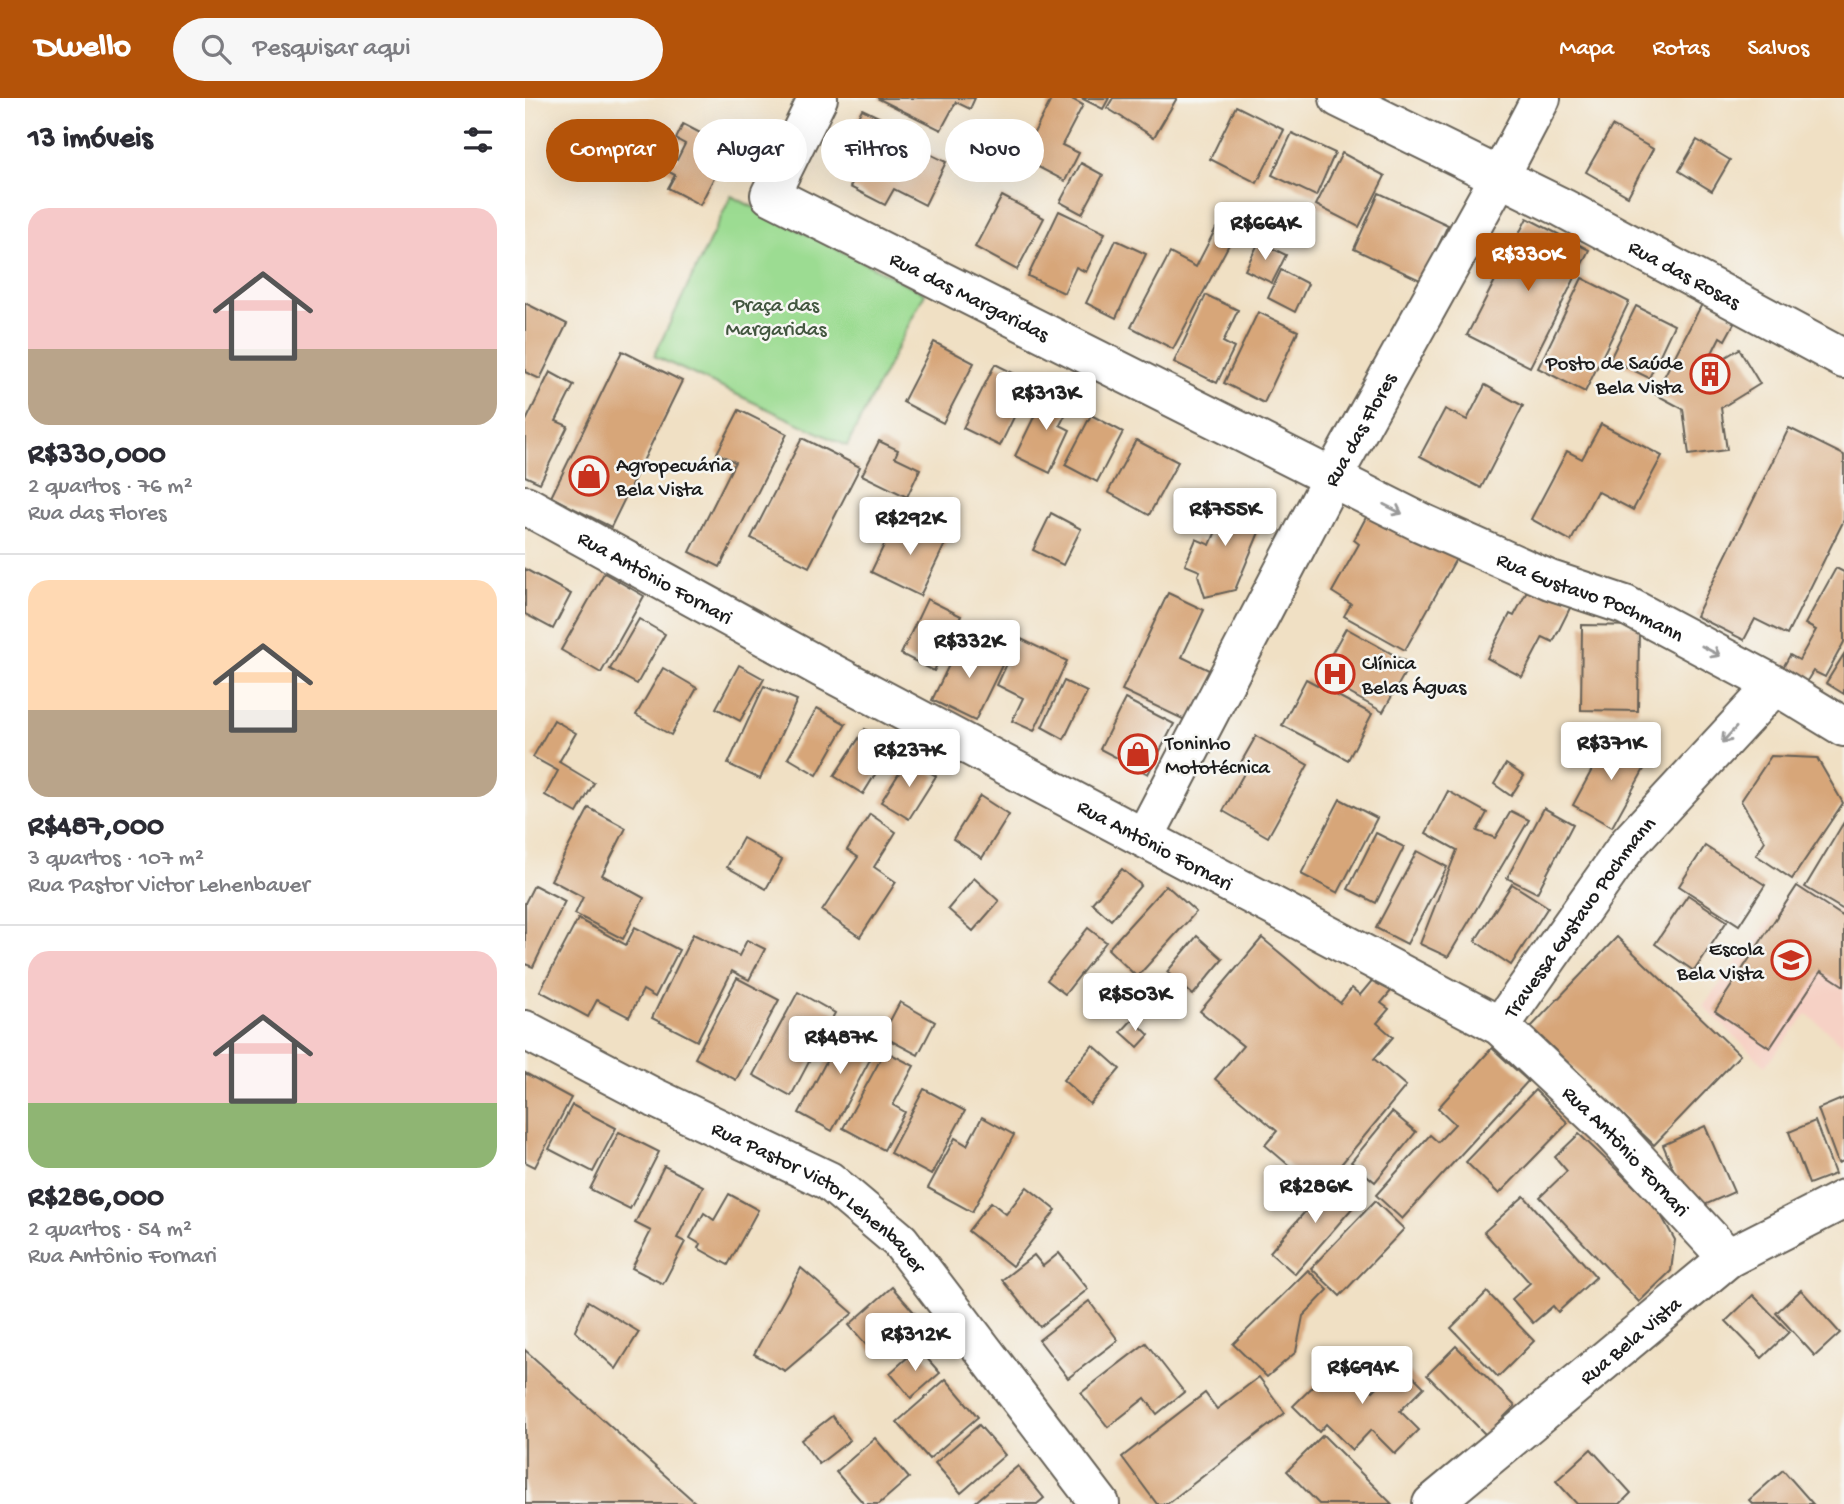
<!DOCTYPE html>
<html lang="pt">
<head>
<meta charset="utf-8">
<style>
  :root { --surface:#fff; --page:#f7f7f7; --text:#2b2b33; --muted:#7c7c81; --line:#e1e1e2; --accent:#b45309 }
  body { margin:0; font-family:"Gochi Hand",sans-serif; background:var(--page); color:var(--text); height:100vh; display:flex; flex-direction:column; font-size:26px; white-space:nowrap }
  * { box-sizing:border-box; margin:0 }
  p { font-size:23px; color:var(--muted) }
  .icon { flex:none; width:38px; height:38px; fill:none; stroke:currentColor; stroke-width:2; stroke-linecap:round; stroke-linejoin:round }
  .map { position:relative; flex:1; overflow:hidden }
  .side { display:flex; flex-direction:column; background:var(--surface); width:525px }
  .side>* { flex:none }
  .guide { position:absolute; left:21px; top:21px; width:665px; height:63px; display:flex; gap:14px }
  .price { position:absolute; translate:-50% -60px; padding:0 16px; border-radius:7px; background:#fff; color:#222; font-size:23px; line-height:46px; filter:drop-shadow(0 2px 4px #0008) }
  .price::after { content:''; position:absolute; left:50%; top:42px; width:21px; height:16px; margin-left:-10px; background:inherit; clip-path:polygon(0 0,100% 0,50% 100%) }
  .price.current { background:var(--accent); color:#fff }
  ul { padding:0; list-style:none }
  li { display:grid; align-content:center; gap:14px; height:371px; padding:0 28px }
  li+li { border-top:2px solid var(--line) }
  li span { display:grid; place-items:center; height:217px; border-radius:21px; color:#555 }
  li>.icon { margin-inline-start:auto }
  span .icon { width:126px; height:126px; fill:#fffc; stroke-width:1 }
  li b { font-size:30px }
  h2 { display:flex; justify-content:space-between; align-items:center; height:84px; padding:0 28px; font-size:30px }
  .tag { padding:0 24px; border-radius:32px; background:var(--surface); box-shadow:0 7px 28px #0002; font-size:24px; line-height:63px }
  .tag.current { background:var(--accent); color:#fff }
  header { display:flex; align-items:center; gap:42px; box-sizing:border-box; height:98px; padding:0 35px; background:var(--accent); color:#fff }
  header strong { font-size:33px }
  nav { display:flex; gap:38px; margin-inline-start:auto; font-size:24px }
  .search { width:490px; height:63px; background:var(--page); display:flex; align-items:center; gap:18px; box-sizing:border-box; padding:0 24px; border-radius:38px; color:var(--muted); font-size:26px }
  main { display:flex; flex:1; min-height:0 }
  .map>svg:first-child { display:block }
  .built { fill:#f6d1c5 }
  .green { fill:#9cdc92; stroke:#5c7c57; stroke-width:2 }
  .building { fill:#d7a679 }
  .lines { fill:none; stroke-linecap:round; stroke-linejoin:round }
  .minor-casing { stroke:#666157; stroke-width:42 }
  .major-casing { stroke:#666157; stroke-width:42 }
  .minor { stroke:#fff; stroke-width:38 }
  .major { stroke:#fff; stroke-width:38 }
  .oneway { stroke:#999 }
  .labels { text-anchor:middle; stroke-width:5; stroke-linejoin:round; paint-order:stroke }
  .street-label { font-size:21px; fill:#1c1c1c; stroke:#f6f6f2 }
  .park-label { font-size:21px; fill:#42563f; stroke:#f6f6f2 }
  .poi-label { font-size:21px; fill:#1c1c1c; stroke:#f6f6f2; text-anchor:start }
</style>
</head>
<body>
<header>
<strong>Dwello</strong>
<div class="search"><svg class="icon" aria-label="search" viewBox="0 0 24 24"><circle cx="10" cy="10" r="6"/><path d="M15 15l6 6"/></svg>Pesquisar aqui</div>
<nav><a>Mapa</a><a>Rotas</a><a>Salvos</a></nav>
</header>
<main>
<section class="side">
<h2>13 imóveis<svg class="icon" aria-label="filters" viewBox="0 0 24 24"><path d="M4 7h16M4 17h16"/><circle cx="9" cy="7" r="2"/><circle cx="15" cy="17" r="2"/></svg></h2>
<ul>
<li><span style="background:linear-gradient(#f6c9c9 65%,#b9a48a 0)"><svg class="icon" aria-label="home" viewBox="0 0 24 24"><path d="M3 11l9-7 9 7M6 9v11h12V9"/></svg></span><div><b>R$330,000</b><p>2 quartos · 76 m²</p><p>Rua das Flores</p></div></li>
<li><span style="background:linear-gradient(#ffd9b3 60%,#b9a48a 0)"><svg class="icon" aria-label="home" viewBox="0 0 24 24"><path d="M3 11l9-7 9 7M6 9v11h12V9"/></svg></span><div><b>R$487,000</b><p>3 quartos · 107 m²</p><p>Rua Pastor Victor Lehenbauer</p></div></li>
<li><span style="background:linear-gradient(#f6c9c9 70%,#8fb573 0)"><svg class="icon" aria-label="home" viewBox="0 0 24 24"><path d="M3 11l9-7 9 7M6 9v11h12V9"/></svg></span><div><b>R$286,000</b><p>2 quartos · 54 m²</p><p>Rua Antônio Fornari</p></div></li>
</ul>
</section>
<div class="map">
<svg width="1319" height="1406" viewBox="0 0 1319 1406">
  <rect width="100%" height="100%" fill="#f6f6f2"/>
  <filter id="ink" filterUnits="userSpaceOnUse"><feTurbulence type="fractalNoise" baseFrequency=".0143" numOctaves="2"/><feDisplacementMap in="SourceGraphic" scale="14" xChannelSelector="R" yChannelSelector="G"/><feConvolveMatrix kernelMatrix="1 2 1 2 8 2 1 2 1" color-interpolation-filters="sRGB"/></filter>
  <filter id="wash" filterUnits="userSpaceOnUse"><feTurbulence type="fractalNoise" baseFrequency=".00686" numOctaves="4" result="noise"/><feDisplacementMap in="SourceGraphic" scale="28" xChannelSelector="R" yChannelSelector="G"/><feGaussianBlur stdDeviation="1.57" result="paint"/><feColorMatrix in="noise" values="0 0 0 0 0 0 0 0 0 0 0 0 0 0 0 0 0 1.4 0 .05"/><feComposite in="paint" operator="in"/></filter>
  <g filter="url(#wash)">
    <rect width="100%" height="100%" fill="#f0e0c4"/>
    <path class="built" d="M1272,786L1319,816V947L1282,916L1240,968L1178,908Z"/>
    <path class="green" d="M206,98L400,195L322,348L129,258Z"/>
    <g id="blocks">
      <g class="building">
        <path d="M352,0H450L445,11L431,4L416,32Z"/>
        <path d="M527,0H545L558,7L537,47L554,55L540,83L496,60Z"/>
        <path d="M556,0H584L578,11Z"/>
        <path d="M588,0H652L629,39L582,10Z"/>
        <path d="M711,8L759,32L732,85L685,61Z"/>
        <path d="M337,11L393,38L388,48L421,64L400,107L369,91L360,107L325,89L333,73L311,62Z"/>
        <path d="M158,26L204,50L175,107L143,90L150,77L129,66L135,53L152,62L160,46L151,41Z"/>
        <path d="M1087,28L1128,51L1103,98L1061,74Z"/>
        <path d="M767,35L810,55L791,98L747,77Z"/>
        <path d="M1172,42L1205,62L1187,93L1154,73Z"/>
        <path d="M817,55L860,78L834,129L791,107Z"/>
        <path d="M556,65L578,77L557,116L535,104Z"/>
        <path d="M854,95L923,127L897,183L829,151Z"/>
        <path d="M477,98L519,120L492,172L450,149Z"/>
        <path d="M534,113L580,135L561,174L551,169L539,195L503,178Z"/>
        <path d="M1002,120L1064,152L1005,269L942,237Z"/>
        <path d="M691,130L708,139L648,251L606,229L645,155L671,169Z"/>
        <path d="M591,142L621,156L591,220L561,205Z"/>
        <path d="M734,144L761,157L747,185L720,172Z"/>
        <path d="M756,172L783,186L770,214L743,200Z"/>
        <path d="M1057,180L1104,204L1060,294L1013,270Z"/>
        <path d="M681,197L713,212L698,244L709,250L692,285L649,264Z"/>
        <path d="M1178,204L1211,222L1200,242L1195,239L1187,255L1189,266L1214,251L1235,286L1196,310L1202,352L1164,357L1158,311L1130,296Z"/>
        <path d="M0,205L42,226L15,281L0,274Z"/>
        <path d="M1111,208L1149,227L1124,280L1085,261Z"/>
        <path d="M733,214L773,233L739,305L699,285Z"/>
        <path d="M409,244L449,265L418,325L378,304Z"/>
        <path d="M97,253L157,283L86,429L26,399Z"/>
        <path d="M470,266L506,284L475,348L438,330Z"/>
        <path d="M25,274L49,287L31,323L43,328L15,385L0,378V325Z"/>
        <path d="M960,287L998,308L956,390L895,358L920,311L942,322Z"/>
        <path d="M523,290L548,302L535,327L545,332L525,375L490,358Z"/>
        <path d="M214,312L262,336L195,469L165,454L210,364L192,355Z"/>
        <path d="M566,317L598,334L572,384L540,367Z"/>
        <path d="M1076,326L1137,358L1108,412L1072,393L1046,443L1006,421L1042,353L1057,361Z"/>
        <path d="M1264,330L1319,357V422L1262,537L1230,521L1219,542L1171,518Z"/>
        <path d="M277,340L335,369L284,469L226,440Z"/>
        <path d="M611,342L653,364L624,417L583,394Z"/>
        <path d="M354,343L373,352L370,359L395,371L382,399L337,377Z"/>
        <path d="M692,401L740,420L710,492L680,499L673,477L675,473L660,467L671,441L685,447L692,431L682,426Z"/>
        <path d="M846,410L932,459L880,552L819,518L826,506L807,494L834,446L829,442Z"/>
        <path d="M526,415L556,431L538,467L508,452Z"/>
        <path d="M370,424L391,434L395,426L423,440L395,498L346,474Z"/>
        <path d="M1311,470L1319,474V544L1300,579L1288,573L1279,588L1255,575L1265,557L1274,562L1291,532L1280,526Z"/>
        <path d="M0,471L46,496L28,531L0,516Z"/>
        <path d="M79,475L119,498L76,575L36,552Z"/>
        <path d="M1008,482L1048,504L1028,544L1018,539L997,579L962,560L985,516L989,518Z"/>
        <path d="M643,495L679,512L657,559L688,574L664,624L597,592Z"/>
        <path d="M402,501L436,518L409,573L376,556Z"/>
        <path d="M114,521L140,536L112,586L85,571Z"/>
        <path d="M1057,527L1114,528L1113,613L1056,612Z"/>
        <path d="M821,530L885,566L858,614L794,578Z"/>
        <path d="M437,540L480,561L450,623L407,602Z"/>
        <path d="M494,540L542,563L509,633L487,623L498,600L472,587Z"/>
        <path d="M1319,556V596L1301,585Z"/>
        <path d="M214,567L239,581L215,623L191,610Z"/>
        <path d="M138,570L172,590L146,637L111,617Z"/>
        <path d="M781,581L847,616L823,662L757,627Z"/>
        <path d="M539,583L562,594L539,641L517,629Z"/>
        <path d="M239,588L272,602L235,681L203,666Z"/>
        <path d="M600,601L649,626L623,676L575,651Z"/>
        <path d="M292,610L321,626L292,677L263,660Z"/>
        <path d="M29,622L51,635L34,664L69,685L52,715L20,697L33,673L8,659Z"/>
        <path d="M340,631L367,649L338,696L309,678Z"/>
        <path d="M731,638L783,667L743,739L698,713L721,672L714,668Z"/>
        <path d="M1084,640L1124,662L1087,729L1048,707Z"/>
        <path d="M1246,658L1292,660L1318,705L1267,781L1231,757L1240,743L1216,703Z"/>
        <path d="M383,661L411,678L384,721L356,704Z"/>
        <path d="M981,666L999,678L986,698L969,686Z"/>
        <path d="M923,693L962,715L952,733L970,740L986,713L1004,722L923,859L895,846L932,752L901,735Z"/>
        <path d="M455,698L484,717L457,760L428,741Z"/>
        <path d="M815,701L852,720L813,795L776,776Z"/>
        <path d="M64,710L101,730L77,777L119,800L98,841L50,816L58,799L26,782Z"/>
        <path d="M1019,710L1048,726L1012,795L982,780Z"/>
        <path d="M345,716L371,734L349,769L371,784L335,839L297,813L333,759L322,752Z"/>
        <path d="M1319,724V812L1280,789Z"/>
        <path d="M851,735L879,749L851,805L823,791Z"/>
        <path d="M218,740L257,762L241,791L202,769Z"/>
        <path d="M1180,748L1240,787L1214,827L1154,788Z"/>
        <path d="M892,753L922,769L882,846L851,830Z"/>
        <path d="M597,771L616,787L586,822L567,805Z"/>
        <path d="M449,780L474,803L448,833L423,811Z"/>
        <path d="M987,786L1023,809L986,867L950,843Z"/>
        <path d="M9,787L40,803L8,869L0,866V805Z"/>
        <path d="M641,787L671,814L612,879L583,851Z"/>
        <path d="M1272,788L1319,819V888L1296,873L1245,950L1190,913Z"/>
        <path d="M1163,797L1202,823L1169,873L1130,846Z"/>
        <path d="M53,821L101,847L110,829L154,852L130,899L118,892L104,919L72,902L63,919L15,893Z"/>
        <path d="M563,830L581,844L540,896L522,882Z"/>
        <path d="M168,836L214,858L222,842L240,851L224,882L207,873L172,943L127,920Z"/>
        <path d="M672,838L698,861L668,897L642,874Z"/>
        <path d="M1092,839L1215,957L1129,1047L1006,929Z"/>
        <path d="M737,840L815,905L827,890L835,897L850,879L866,893L856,905L864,911L852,925L868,939L849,961L881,988L794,1093L740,1047L752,1033L690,981L718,948L675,913Z"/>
        <path d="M212,880L254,902L211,982L170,960Z"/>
        <path d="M273,894L310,915L266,998L228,977Z"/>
        <path d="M375,904L410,924L393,957L357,938Z"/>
        <path d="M608,921L624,937L613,949L596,934Z"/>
        <path d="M323,922L356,941L307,1033L274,1015Z"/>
        <path d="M568,947L595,971L565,1006L538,982Z"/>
        <path d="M967,950L1003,983L877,1121L851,1097L905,1037L913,1044L930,1026L913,1010Z"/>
        <path d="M360,953L389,968L368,1007L380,1014L359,1052L318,1030Z"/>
        <path d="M0,975L46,1000L10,1069L0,1064Z"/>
        <path d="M399,991L440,1013L406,1077L365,1055Z"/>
        <path d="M1010,992L1043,1025L974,1096L941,1064Z"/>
        <path d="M1319,1000V1063L1313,1065L1293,1011Z"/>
        <path d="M47,1007L91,1030L68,1074L24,1051Z"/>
        <path d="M867,1014L891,1034L850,1084L826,1064Z"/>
        <path d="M457,1019L489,1037L447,1114L403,1090L430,1040L442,1047Z"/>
        <path d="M1290,1023L1310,1076L1284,1086L1264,1034Z"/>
        <path d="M1180,1028L1209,1094L1166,1113L1138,1047Z"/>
        <path d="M94,1034L134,1054L105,1111L65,1091Z"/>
        <path d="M1054,1036L1132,1110L1150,1142L1146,1173L1114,1204L1015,1099L1042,1073L1030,1059Z"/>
        <path d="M139,1068L178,1088L152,1140L160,1144L138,1186L107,1170L126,1133L110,1125Z"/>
        <path d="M811,1078L836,1100L770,1176L745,1154Z"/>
        <path d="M502,1089L531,1112L487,1168L443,1133L466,1104L481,1116Z"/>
        <path d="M204,1096L233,1112L203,1167L173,1150L175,1146L165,1140L179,1115L189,1122Z"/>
        <path d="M999,1098L1071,1179L1033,1214L1028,1208L1008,1225L987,1201L1005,1185L959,1134Z"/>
        <path d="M850,1103L879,1131L815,1198L786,1170Z"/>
        <path d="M534,1155L563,1191L515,1229L477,1182L509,1157L518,1168Z"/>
        <path d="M276,1170L328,1215L260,1273L229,1256Z"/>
        <path d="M783,1172L803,1192L778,1218L771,1254L742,1279L708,1246Z"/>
        <path d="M367,1189L394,1220L350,1257L324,1227Z"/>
        <path d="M1276,1192L1315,1235L1290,1258L1251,1215Z"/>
        <path d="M962,1194L1009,1243L973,1279L926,1230Z"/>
        <path d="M1228,1197L1264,1234L1237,1260L1201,1223Z"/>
        <path d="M63,1203L114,1234L91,1271L50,1233Z"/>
        <path d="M564,1203L593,1242L543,1280L514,1242Z"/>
        <path d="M621,1245L659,1294L632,1316L620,1300L583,1329L556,1295Z"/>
        <path d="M931,1248L990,1308L961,1337L902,1277Z"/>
        <path d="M393,1250L415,1275L386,1300L365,1275Z"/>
        <path d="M0,1252L172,1406H0Z"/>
        <path d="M816,1261L848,1293L876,1266L899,1289L875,1313L894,1332L870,1356L846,1332L827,1352L801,1326L794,1334L768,1308Z"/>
        <path d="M734,1279L760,1315L642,1406H632L597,1359L680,1295L692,1311Z"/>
        <path d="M421,1281L453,1319L404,1361L372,1324Z"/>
        <path d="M307,1318L325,1342L294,1366L276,1342Z"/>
        <path d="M454,1327L480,1357L436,1395L410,1365Z"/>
        <path d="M798,1337L867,1406H794L762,1373Z"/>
        <path d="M350,1340L384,1380L354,1406H339L311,1374Z"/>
        <path d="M1066,1351L1106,1395L1095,1406H1052L1031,1383Z"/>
        <path d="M493,1368L519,1400L512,1406H448Z"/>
        <path d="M1258,1372L1288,1406H1228L1224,1402Z"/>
      </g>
    </g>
  </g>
  <g filter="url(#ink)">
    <use href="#blocks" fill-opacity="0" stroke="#666157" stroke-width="2"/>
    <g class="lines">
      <g class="minor-casing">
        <g id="minor">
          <path id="s1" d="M293,0L245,97L897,425L1025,482L1100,507L1250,587L1319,629"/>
          <path id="s2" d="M814,0L1038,110L1319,261"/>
          <path id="s3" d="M0,407L297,570L975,928L1081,1028L1203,1160"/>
          <path id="s4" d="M619,740L807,380L975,78L1016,0"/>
          <path id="s5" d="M975,928L1104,745L1250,587"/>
          <path id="s6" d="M0,932L130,1000L304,1083L375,1143L575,1406"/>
        </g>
      </g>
      <g class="major-casing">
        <g id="major">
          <path id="s7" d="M907,1406L1203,1160L1319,1101"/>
        </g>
      </g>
      <use href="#minor" class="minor"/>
      <use href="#major" class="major"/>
    </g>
    <defs><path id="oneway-shaft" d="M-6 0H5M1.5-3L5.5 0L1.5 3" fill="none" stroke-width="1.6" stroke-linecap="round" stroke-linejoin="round" transform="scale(1.75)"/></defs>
    <g class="oneway">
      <use href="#oneway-shaft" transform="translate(868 411) rotate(27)"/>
      <use href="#oneway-shaft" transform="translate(1186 553) rotate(28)"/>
      <use href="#oneway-shaft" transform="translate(1204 637) rotate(133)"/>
    </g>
  </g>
  <defs>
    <g id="building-ring" transform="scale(2.0125)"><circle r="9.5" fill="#f6f6f2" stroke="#c8321e" stroke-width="1.5"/><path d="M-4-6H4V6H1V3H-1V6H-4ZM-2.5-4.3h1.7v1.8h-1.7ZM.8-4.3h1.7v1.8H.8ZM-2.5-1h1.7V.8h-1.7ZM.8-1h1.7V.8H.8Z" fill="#c8321e"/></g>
    <g id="shop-ring" transform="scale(2.0125)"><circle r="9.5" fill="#f6f6f2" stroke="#c8321e" stroke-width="1.5"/><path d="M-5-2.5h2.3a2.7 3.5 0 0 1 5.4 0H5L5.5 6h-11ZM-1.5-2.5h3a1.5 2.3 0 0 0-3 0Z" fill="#c8321e"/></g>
    <g id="hospital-ring" transform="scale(2.0125)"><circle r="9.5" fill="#f6f6f2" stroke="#c8321e" stroke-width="1.5"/><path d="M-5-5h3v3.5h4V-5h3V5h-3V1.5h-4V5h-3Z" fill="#c8321e"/></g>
    <g id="school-ring" transform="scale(2.0125)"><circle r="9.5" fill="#f6f6f2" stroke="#c8321e" stroke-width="1.5"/><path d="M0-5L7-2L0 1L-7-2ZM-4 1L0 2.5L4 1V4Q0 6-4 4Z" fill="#c8321e"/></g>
  </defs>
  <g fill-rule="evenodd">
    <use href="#building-ring" x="1185" y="276"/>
    <use href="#shop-ring" x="64" y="378"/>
    <use href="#hospital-ring" x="810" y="576"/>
    <use href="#shop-ring" x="613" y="656"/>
    <use href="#school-ring" x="1266" y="862"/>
  </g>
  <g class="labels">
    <g class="street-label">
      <text dy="7" stroke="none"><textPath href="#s2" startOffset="388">Rua das Rosas</textPath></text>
      <text dy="7" stroke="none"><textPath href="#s1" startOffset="332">Rua das Margaridas</textPath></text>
      <text dy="7" stroke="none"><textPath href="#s4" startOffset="462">Rua das Flores</textPath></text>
      <text dy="7" stroke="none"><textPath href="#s3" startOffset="149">Rua Antônio Fornari</textPath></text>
      <text dy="7" stroke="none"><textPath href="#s1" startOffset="1022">Rua Gustavo Pochmann</textPath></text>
      <text dy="7" stroke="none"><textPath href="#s3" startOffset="716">Rua Antônio Fornari</textPath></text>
      <text dy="7" stroke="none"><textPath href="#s5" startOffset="135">Travessa Gustavo Pochmann</textPath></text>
      <text dy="7" stroke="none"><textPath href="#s3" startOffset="1283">Rua Antônio Fornari</textPath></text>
      <text dy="7" stroke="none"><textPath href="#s6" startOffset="340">Rua Pastor Victor Lehenbauer</textPath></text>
      <text dy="7" stroke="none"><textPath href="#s7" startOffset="257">Rua Bela Vista</textPath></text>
    </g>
    <g class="park-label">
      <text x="251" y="213">Praça das<tspan x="251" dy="24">Margaridas</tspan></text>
    </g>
    <g class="poi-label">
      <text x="1158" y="271" text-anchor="end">Posto de Saúde<tspan x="1158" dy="24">Bela Vista</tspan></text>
      <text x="91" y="373">Agropecuária<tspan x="91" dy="24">Bela Vista</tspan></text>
      <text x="837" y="571">Clínica<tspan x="837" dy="24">Belas Águas</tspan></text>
      <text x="640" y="651">Toninho<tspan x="640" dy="24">Mototécnica</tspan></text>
      <text x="1239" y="857" text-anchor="end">Escola<tspan x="1239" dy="24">Bela Vista</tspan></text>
    </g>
  </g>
</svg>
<b class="price" style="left:740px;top:164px">R$664K</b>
<b class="price current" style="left:1003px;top:195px">R$330K</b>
<b class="price" style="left:521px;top:334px">R$313K</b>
<b class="price" style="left:700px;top:450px">R$755K</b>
<b class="price" style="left:385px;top:459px">R$292K</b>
<b class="price" style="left:444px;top:582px">R$332K</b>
<b class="price" style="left:1086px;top:684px">R$371K</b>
<b class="price" style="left:384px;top:691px">R$237K</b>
<b class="price" style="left:610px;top:935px">R$503K</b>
<b class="price" style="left:315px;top:978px">R$487K</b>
<b class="price" style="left:790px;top:1127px">R$286K</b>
<b class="price" style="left:390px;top:1275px">R$312K</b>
<b class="price" style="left:837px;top:1308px">R$694K</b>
<div class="guide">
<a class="tag current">Comprar</a>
<a class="tag">Alugar</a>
<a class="tag">Filtros</a>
<a class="tag">Novo</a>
</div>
</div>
</main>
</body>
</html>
